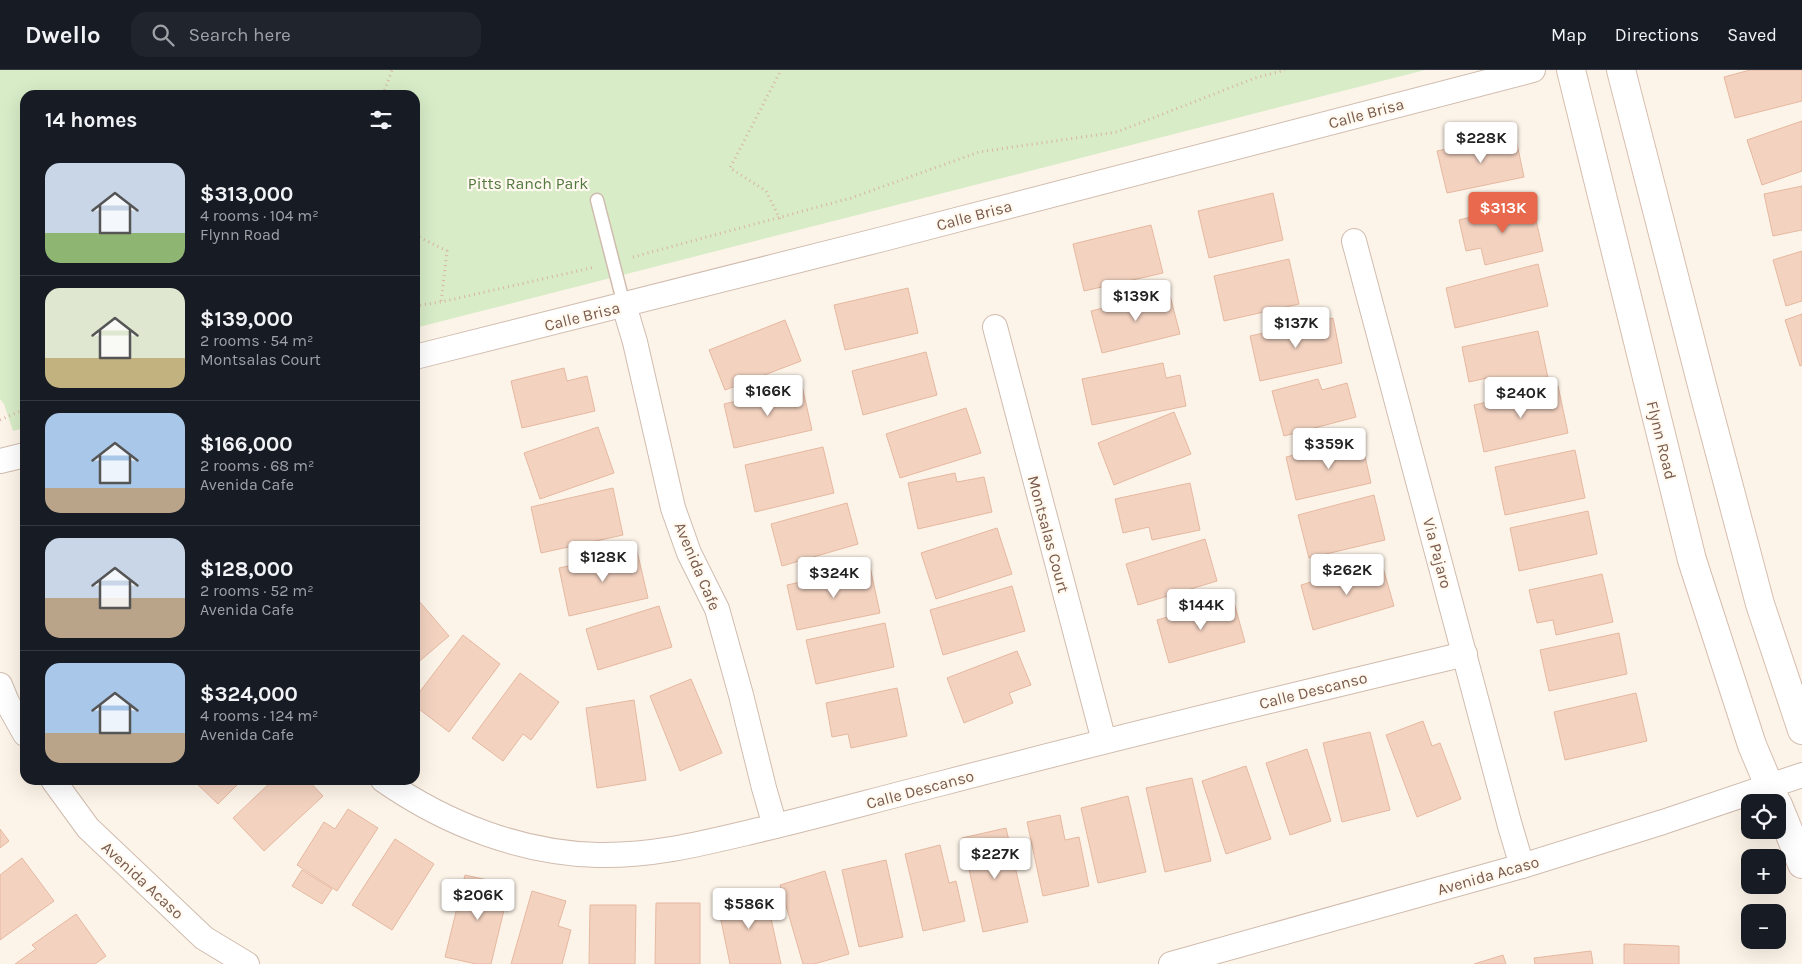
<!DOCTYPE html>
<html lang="en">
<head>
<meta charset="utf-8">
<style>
  :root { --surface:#171b24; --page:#20242c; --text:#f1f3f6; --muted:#9ea1a6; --line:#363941; --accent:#e8694d }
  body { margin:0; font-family:Karla,sans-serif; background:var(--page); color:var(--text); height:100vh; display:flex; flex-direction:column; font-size:19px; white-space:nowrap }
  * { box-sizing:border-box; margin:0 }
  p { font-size:16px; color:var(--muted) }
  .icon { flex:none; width:28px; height:28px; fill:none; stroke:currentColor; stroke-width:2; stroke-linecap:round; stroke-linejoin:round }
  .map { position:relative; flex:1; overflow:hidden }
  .side { position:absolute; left:20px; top:20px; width:400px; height:695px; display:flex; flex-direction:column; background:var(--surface); border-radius:15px; box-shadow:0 5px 20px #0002 }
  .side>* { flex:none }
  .buttons { position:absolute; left:1741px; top:724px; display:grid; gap:10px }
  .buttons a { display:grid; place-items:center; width:45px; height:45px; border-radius:10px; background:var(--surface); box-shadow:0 5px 20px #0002; font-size:25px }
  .price { position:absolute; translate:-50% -42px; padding:0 11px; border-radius:5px; background:#fff; color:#222; font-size:16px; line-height:32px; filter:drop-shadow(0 1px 2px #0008) }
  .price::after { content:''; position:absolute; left:50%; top:30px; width:15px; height:11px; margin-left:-8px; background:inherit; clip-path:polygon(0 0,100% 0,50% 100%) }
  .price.current { background:var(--accent); color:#fff }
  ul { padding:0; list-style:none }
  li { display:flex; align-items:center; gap:15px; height:125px; padding:0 25px }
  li+li { border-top:1px solid var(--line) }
  li span { display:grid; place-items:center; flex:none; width:140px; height:100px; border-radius:15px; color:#555 }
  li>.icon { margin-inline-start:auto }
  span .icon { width:60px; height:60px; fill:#fffc; stroke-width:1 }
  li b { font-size:21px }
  h2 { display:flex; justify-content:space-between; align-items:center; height:60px; padding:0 25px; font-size:21px }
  header { display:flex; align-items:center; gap:30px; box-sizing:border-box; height:70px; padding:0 25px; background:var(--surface); border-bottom:1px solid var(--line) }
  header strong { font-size:24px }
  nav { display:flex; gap:28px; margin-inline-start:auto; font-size:18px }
  .search { width:350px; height:45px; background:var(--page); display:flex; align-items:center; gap:12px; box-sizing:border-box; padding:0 18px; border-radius:15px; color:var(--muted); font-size:19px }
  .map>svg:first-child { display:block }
  .green { fill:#d7ecc7 }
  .building { fill:#f3d2c0; stroke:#e6b8a0 }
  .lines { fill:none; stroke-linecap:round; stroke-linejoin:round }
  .lane-casing { stroke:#d0bcae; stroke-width:15 }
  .street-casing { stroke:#d0bcae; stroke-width:26 }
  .secondary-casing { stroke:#d6beae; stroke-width:30 }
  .path { stroke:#d9b5a3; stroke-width:3; stroke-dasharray:1 4; stroke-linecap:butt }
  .lane { stroke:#fff; stroke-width:12 }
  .street { stroke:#fff; stroke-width:24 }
  .secondary { stroke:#fff; stroke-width:28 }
  .labels { text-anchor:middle; stroke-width:4.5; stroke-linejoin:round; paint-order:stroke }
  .street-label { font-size:16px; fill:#795a4b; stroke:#fff9f0 }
  .park-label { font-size:16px; fill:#537940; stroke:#fff9f0 }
</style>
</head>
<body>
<header>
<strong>Dwello</strong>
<div class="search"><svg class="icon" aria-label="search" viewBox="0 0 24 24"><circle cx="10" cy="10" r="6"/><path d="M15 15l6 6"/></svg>Search here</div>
<nav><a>Map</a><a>Directions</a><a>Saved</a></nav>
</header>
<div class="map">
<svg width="1802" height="894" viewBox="0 0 1802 894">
  <rect width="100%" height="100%" fill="#fdf4e9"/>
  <path class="green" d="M0,0H1425L415,258V25H25V358L13,361L4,334L0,329Z"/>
  <g class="building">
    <path d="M1750,0H1802V31L1735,48L1724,7Z"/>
    <path d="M1802,51V101L1762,115L1747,70Z"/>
    <path d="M1515,64L1524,107L1447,123L1437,81Z"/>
    <path d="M1802,116V160L1773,166L1764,124Z"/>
    <path d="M1273,123L1283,170L1209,188L1198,141Z"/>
    <path d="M1532,132L1543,181L1485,195L1481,178L1466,181L1459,150Z"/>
    <path d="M1151,155L1163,203L1084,221L1073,174Z"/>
    <path d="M1802,181V231L1786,236L1773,190Z"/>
    <path d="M1289,189L1299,234L1224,251L1214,206Z"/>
    <path d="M1538,194L1548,236L1455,258L1446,218Z"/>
    <path d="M908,218L918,263L845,280L834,235Z"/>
    <path d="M1169,222L1180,264L1102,283L1091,241Z"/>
    <path d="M1802,244V295L1800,296L1785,250Z"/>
    <path d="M1333,248L1342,293L1260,311L1250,266Z"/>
    <path d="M785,250L801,291L725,320L709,280Z"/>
    <path d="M1538,261L1548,308L1490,321L1487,308L1469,312L1462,277Z"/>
    <path d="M926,282L937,325L863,345L852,301Z"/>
    <path d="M1163,293L1166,308L1180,305L1186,336L1092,355L1082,309Z"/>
    <path d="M564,298L567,311L587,306L595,341L522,358L511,311Z"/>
    <path d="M1318,309L1322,320L1347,313L1356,347L1284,366L1272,321Z"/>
    <path d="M802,316L812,360L734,378L724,334Z"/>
    <path d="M1558,316L1568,363L1484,382L1474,335Z"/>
    <path d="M966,338L981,383L900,408L886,364Z"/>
    <path d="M1174,342L1191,384L1114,415L1098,373Z"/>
    <path d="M598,357L614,403L540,429L524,383Z"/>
    <path d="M1361,369L1371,413L1296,430L1286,387Z"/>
    <path d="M823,377L834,423L755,442L745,395Z"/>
    <path d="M1575,380L1585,428L1505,445L1495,397Z"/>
    <path d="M955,403L957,412L984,407L992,442L918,459L908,413Z"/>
    <path d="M1190,413L1200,460L1152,470L1149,457L1123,463L1115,429Z"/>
    <path d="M613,418L623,465L541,483L531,437Z"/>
    <path d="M1374,425L1385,470L1309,488L1298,445Z"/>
    <path d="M847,433L858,474L782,496L771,454Z"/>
    <path d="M415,441L419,457L415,458Z"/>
    <path d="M1588,441L1597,484L1519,501L1510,458Z"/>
    <path d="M997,458L1012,504L936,529L921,483Z"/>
    <path d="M1205,469L1217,511L1138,535L1126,494Z"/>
    <path d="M637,481L648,528L569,546L559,498Z"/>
    <path d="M1381,491L1394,536L1313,560L1301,515Z"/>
    <path d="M870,497L880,543L797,560L787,515Z"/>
    <path d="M1602,504L1613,552L1556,565L1553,550L1537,553L1529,520Z"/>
    <path d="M1012,516L1025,561L943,585L930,540Z"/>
    <path d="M1233,529L1245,572L1169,593L1157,550Z"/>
    <path d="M419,531L449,566L415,595V535Z"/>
    <path d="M659,536L672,577L598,600L586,559Z"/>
    <path d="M885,553L894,597L816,614L806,570Z"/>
    <path d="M1619,563L1627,604L1549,621L1540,580Z"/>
    <path d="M463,565L500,594L449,662L415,636V628Z"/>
    <path d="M1017,581L1031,615L1009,623L1013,633L964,653L947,608Z"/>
    <path d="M520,603L559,632L531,670L523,664L503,691L472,668Z"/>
    <path d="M691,609L722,683L680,701L650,626Z"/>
    <path d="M897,618L907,666L851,678L848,664L832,667L826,633Z"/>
    <path d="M1636,623L1647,671L1565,690L1554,642Z"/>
    <path d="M634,630L646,710L597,718L586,638Z"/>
    <path d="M1423,651L1432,676L1440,673L1461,729L1417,747L1386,665Z"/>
    <path d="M1370,662L1390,740L1342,752L1323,673Z"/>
    <path d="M1307,679L1331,751L1290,765L1266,693Z"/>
    <path d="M1246,696L1271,769L1226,784L1202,711Z"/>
    <path d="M1192,708L1211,791L1165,802L1146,718Z"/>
    <path d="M193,710H242L218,734Z"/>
    <path d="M273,710H308L323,726L264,781L233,748Z"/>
    <path d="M1128,726L1146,802L1098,813L1081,738Z"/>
    <path d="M348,739L378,758L337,821L297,795L324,752L335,759Z"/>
    <path d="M1060,745L1065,770L1079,767L1089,816L1043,826L1027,752Z"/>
    <path d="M1006,758L1028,852L983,862L962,768Z"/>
    <path d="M0,759L9,771L0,778Z"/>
    <path d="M395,769L434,794L392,860L352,835Z"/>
    <path d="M940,775L949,813L956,811L965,851L923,861L905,784Z"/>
    <path d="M22,788L54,831L0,870V805Z"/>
    <path d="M886,790L903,867L859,877L842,800Z"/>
    <path d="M302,800L332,819L322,834L292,816Z"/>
    <path d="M825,801L849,884L814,894H803L780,815Z"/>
    <path d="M465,805L510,815L491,894H476L445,887Z"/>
    <path d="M532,821L566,831L558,856L571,860L562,894H511Z"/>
    <path d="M765,821L781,894H730L717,831Z"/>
    <path d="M656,833H700V894H655Z"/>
    <path d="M590,835H636L635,894H589Z"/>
    <path d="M76,844L106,886L95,894H15L36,879L32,875Z"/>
    <path d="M1624,874L1679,876V894H1624Z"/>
    <path d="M1591,881L1593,894H1535L1534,888Z"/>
    <path d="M1503,885L1506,894H1474Z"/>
  </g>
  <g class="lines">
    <g class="lane-casing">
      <path id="lane" d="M597,130L624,235"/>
    </g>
    <g class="street-casing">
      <g id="street">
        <path d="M1354,171L1510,756L1522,796"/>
        <path d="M624,235L635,272L673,438L689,483L717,539L741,625L764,718L775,756"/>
        <path d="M995,257L1104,671"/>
        <path d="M415,287L883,169L1533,0"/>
        <path d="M0,391L25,385"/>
        <path d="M0,615L7,632L25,664"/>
        <path d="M53,710L88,758L204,868L247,894"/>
        <path d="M383,710C446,754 521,783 598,785C655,786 704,773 759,760C819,746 879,729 939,714C1114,668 1289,626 1465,584"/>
        <path d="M1171,894L1522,796L1663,752L1802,705"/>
      </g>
    </g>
    <g class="secondary-casing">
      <g id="secondary">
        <path d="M1571,0L1692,490L1752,675L1776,732"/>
        <path d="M1621,0L1703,319L1760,534L1802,660"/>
        <path d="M1778,735L1802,794"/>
      </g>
    </g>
    <g class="path">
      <path d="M383,25L392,0"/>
      <path d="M780,149L766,121L730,98L781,0"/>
      <path d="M415,165L447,181L441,232"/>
      <path d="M633,187L851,128L979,82L1117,62L1255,8L1285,0"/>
      <path d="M415,236L441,232L595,197"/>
      <path d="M0,350L25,339"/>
    </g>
    <use href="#lane" class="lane"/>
    <use href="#street" class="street"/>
    <use href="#secondary" class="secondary"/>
  </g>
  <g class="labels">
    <g class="street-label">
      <text transform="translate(1366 43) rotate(-15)" y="6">Calle Brisa</text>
      <text transform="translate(974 145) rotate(-15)" y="6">Calle Brisa</text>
      <text transform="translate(582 246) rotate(-14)" y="6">Calle Brisa</text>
      <text transform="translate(1662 370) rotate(76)" y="6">Flynn Road</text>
      <text transform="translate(1049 464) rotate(75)" y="6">Montsalas Court</text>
      <text transform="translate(1438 483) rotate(75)" y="6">Via Pajaro</text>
      <text transform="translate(698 496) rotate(67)" y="6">Avenida Cafe</text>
      <text transform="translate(1313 620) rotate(-14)" y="6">Calle Descanso</text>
      <text transform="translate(920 719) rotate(-15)" y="6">Calle Descanso</text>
      <text transform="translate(1488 805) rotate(-16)" y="6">Avenida Acaso</text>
      <text transform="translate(143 810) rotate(43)" y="6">Avenida Acaso</text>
    </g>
    <g class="park-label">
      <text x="528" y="119">Pitts Ranch Park</text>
    </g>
  </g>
</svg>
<div class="buttons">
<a><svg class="icon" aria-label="locate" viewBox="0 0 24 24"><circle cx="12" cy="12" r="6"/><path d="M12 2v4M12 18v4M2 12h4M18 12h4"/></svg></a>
<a>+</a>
<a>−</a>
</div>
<b class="price" style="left:1481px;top:94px">$228K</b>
<b class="price current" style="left:1503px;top:164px">$313K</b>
<b class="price" style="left:1136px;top:252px">$139K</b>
<b class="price" style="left:1296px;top:279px">$137K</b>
<b class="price" style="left:768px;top:347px">$166K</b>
<b class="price" style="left:1521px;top:349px">$240K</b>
<b class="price" style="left:1329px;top:400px">$359K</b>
<b class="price" style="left:603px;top:513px">$128K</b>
<b class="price" style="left:1347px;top:526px">$262K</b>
<b class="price" style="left:834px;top:529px">$324K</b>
<b class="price" style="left:1201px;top:561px">$144K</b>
<b class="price" style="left:995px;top:810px">$227K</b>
<b class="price" style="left:478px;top:851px">$206K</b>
<b class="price" style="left:749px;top:860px">$586K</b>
<section class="side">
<h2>14 homes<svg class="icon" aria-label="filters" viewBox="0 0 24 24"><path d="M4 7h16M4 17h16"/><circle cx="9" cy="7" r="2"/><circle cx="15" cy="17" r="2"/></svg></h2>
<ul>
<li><span style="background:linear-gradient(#c9d6e8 70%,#8fb573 0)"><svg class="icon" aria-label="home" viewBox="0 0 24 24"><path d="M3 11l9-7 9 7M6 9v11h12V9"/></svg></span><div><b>$313,000</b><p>4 rooms · 104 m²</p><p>Flynn Road</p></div></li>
<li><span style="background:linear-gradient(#dfe7d0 70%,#c2b280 0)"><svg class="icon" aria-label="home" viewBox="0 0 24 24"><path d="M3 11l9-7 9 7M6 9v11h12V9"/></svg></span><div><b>$139,000</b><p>2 rooms · 54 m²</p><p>Montsalas Court</p></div></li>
<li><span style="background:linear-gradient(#a9c7e8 75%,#b9a48a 0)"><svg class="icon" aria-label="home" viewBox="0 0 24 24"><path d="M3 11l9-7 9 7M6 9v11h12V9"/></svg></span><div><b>$166,000</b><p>2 rooms · 68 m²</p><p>Avenida Cafe</p></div></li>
<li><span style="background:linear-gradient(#c9d6e8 60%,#b9a48a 0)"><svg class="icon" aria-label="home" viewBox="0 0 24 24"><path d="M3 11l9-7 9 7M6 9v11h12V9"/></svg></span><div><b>$128,000</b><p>2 rooms · 52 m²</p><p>Avenida Cafe</p></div></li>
<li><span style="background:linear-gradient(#a9c7e8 70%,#b9a48a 0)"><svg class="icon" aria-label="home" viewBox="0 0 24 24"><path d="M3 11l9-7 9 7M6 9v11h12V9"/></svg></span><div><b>$324,000</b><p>4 rooms · 124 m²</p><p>Avenida Cafe</p></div></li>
</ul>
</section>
</div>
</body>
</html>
